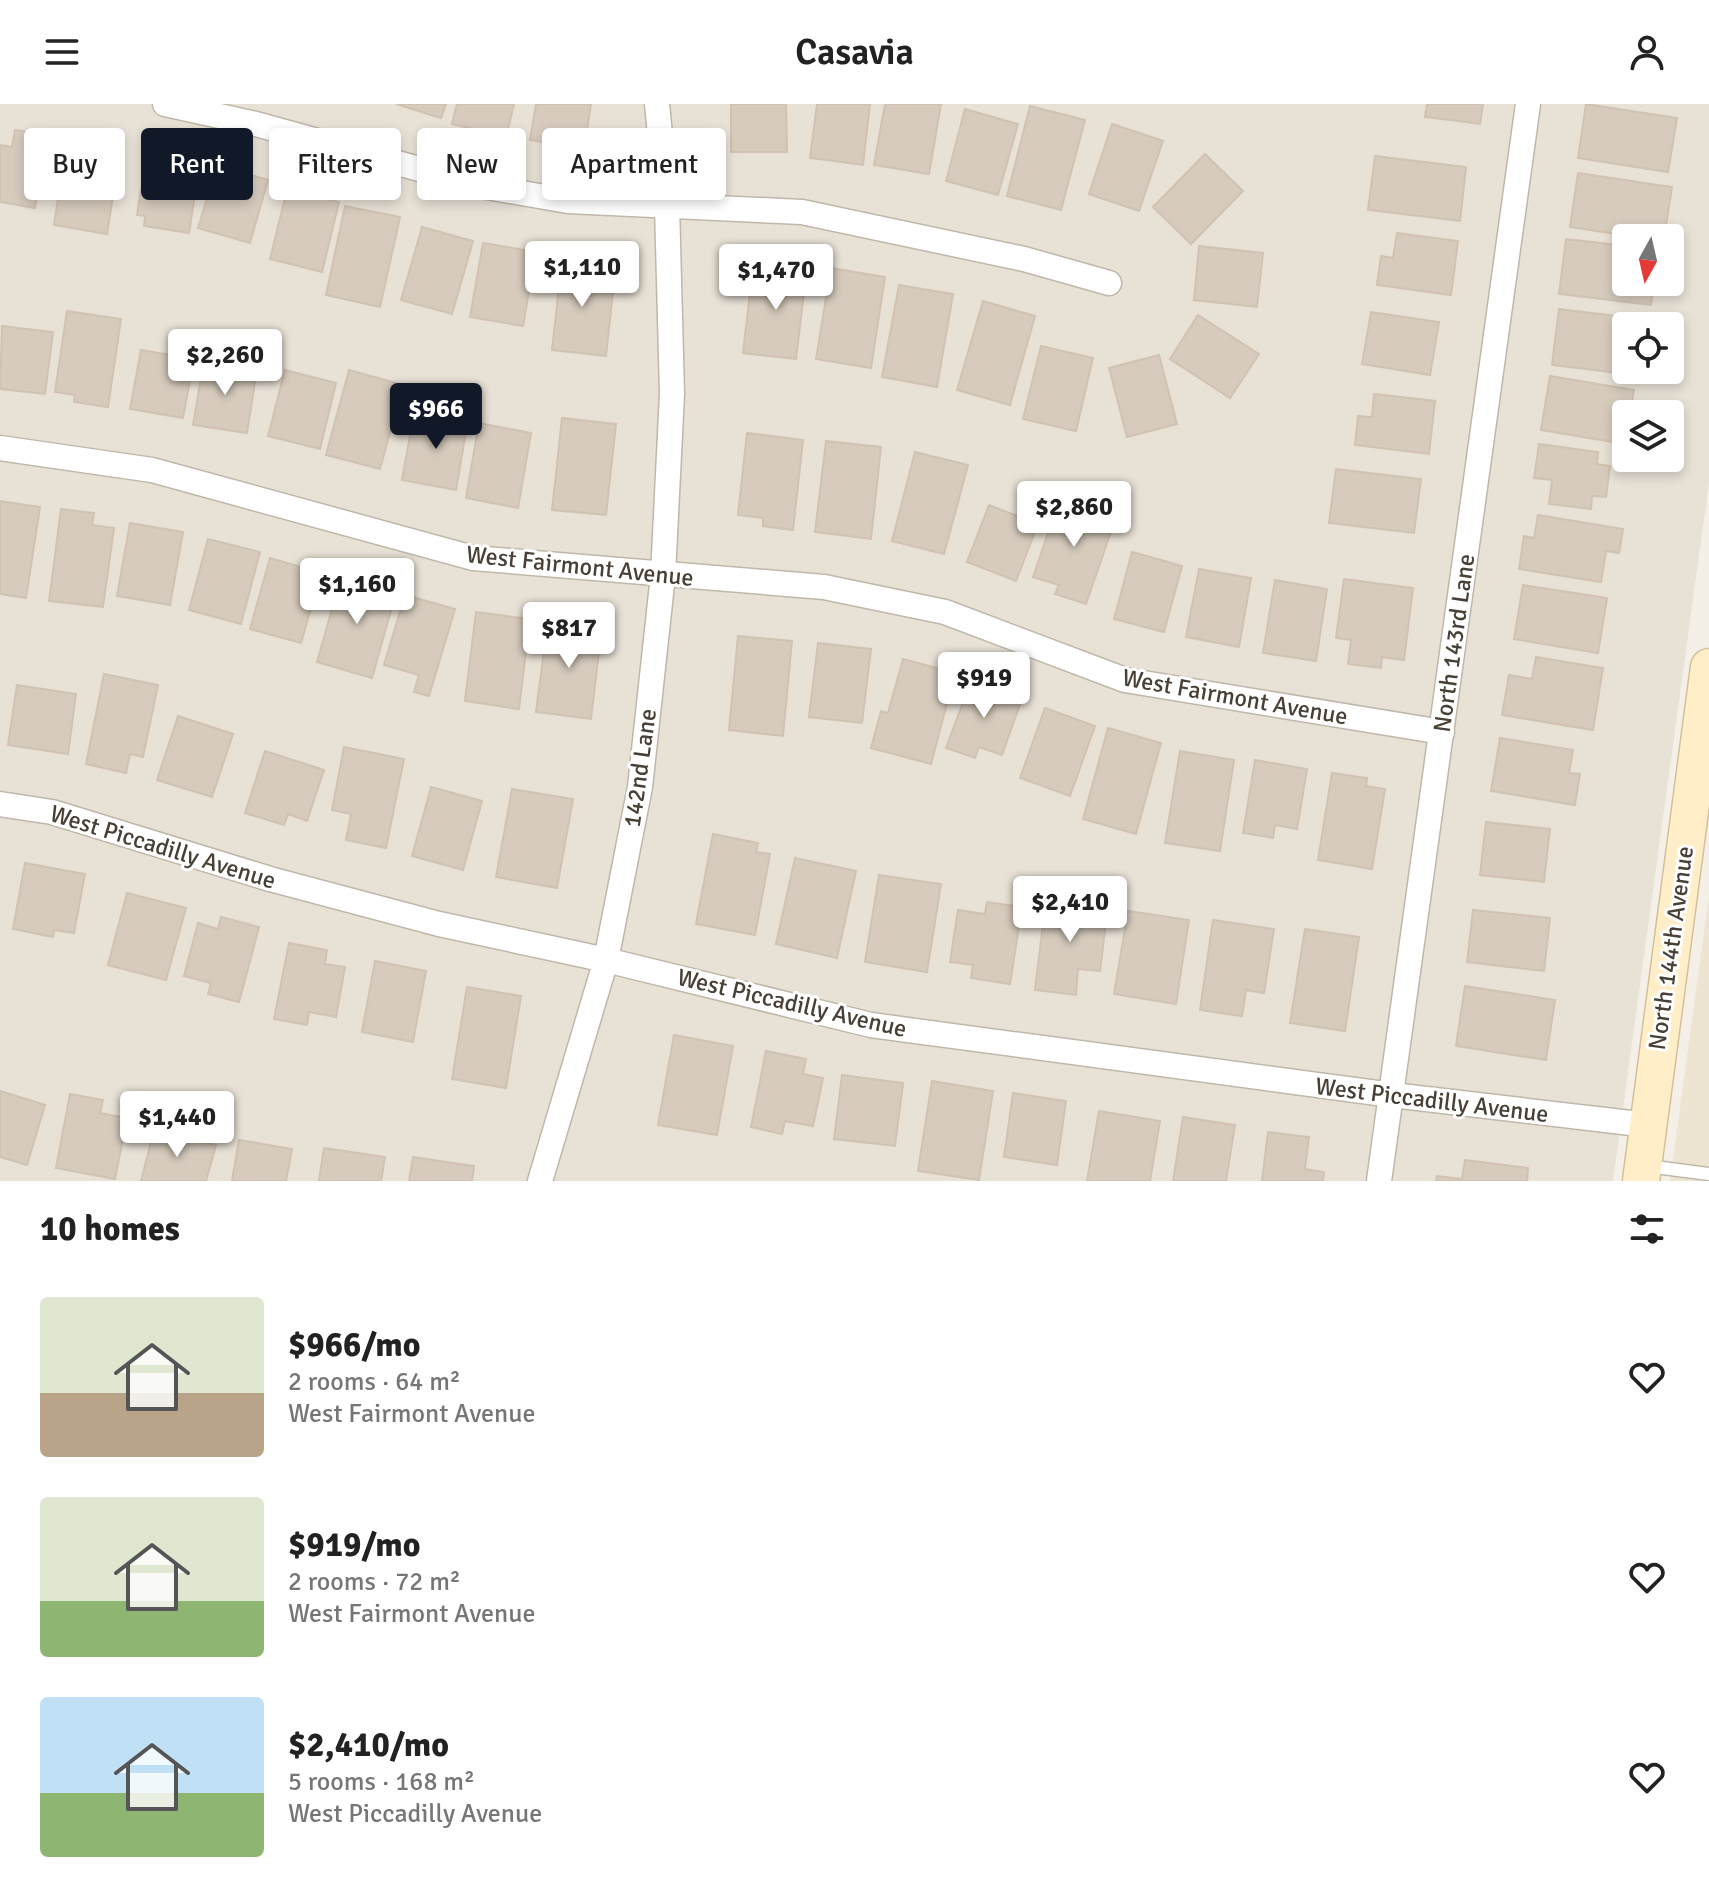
<!DOCTYPE html>
<html lang="en">
<head>
<meta charset="utf-8">
<style>
  :root { --surface:#fff; --page:#f2f2f2; --text:#222; --muted:#767676; --accent:#111827 }
  body { margin:0; font-family:Signika,sans-serif; background:var(--page); color:var(--text); height:100vh; display:flex; flex-direction:column; font-size:30px; white-space:nowrap }
  * { box-sizing:border-box; margin:0 }
  p { font-size:26px; color:var(--muted) }
  .icon { flex:none; width:44px; height:44px; fill:none; stroke:currentColor; stroke-width:2; stroke-linecap:round; stroke-linejoin:round }
  .map { position:relative; height:1077px; overflow:hidden }
  .side { display:flex; flex-direction:column; background:var(--surface); flex:1 }
  .side>* { flex:none }
  .hud { position:absolute; left:24px; top:24px; width:800px; height:72px; display:flex; gap:16px }
  .needle { width:52px; rotate:188deg }
  .controls { position:absolute; left:1612px; top:120px; display:grid; gap:16px }
  .controls a { display:grid; place-items:center; width:72px; height:72px; border-radius:8px; background:var(--surface); box-shadow:0 4px 12px #0003; font-size:40px }
  .price { position:absolute; translate:-50% -68px; padding:0 18px; border-radius:8px; background:#fff; color:#222; font-size:26px; line-height:52px; filter:drop-shadow(0 2px 4px #0008) }
  .price::after { content:''; position:absolute; left:50%; top:48px; width:24px; height:18px; margin-left:-12px; background:inherit; clip-path:polygon(0 0,100% 0,50% 100%) }
  .price.current { background:var(--accent); color:#fff }
  ul { padding:0; list-style:none }
  li { display:flex; align-items:center; gap:24px; height:200px; padding:0 40px }
  li span { display:grid; place-items:center; flex:none; width:224px; height:160px; border-radius:8px; color:#555 }
  li>.icon { margin-inline-start:auto }
  span .icon { width:96px; height:96px; fill:#fffc; stroke-width:1 }
  li b { font-size:34px }
  h2 { display:flex; justify-content:space-between; align-items:center; height:96px; padding:0 40px; font-size:34px }
  .chip { padding:0 28px; border-radius:8px; background:var(--surface); box-shadow:0 4px 12px #0003; font-size:28px; line-height:72px }
  .chip.current { background:var(--accent); color:#fff }
  header { display:flex; justify-content:space-between; align-items:center; height:104px; padding:0 40px; background:var(--surface); font-size:36px; font-weight:600 }
  .map>svg:first-child { display:block }
  .residential { fill:#e8e1d6; fill-rule:evenodd }
  .education { fill:#ede4d2 }
  .building { fill:#d6cbbd; stroke:#d1c2b1; stroke-width:2 }
  .lines { fill:none; stroke-linecap:round; stroke-linejoin:round }
  .service-casing { stroke:#c0b7ab; stroke-width:15 }
  .minor-casing { stroke:#c0b7ab; stroke-width:27 }
  .secondary-casing { stroke:#d4c098; stroke-width:39 }
  .service { stroke:#fff; stroke-width:12 }
  .minor { stroke:#fff; stroke-width:24 }
  .secondary { stroke:#ffeec8; stroke-width:36 }
  .labels { text-anchor:middle; stroke-width:6; stroke-linejoin:round; paint-order:stroke }
  .street-label { font-size:24px; fill:#484037; stroke:#fff }
</style>
</head>
<body>
<header><svg class="icon" aria-label="menu" viewBox="0 0 24 24"><path d="M4 6h16M4 12h16M4 18h16"/></svg>Casavia<svg class="icon" aria-label="person" viewBox="0 0 24 24"><circle cx="12" cy="8" r="4"/><path d="M4 21q1-7 8-7t8 7"/></svg></header>
<div class="map">
<svg width="1709" height="1077" viewBox="0 0 1709 1077">
  <rect width="100%" height="100%" fill="#f4f0e8"/>
  <path class="residential" d="M0,0H1709V379L1613,1077H0ZM1626,134H1670V178H1626ZM1626,222H1670V266H1626ZM1626,310H1670V354H1626Z"/>
  <path class="education" d="M1709,791V1077H1670Z"/>
  <g class="building">
    <path d="M396,0H446L441,14Z"/>
    <path d="M457,0H514L506,33L452,20Z"/>
    <path d="M536,0H591L584,45L530,36Z"/>
    <path d="M731,0H786L787,48H731Z"/>
    <path d="M817,0H870L863,61L810,54Z"/>
    <path d="M885,0H941L929,70L874,61Z"/>
    <path d="M1427,0H1483L1480,20L1425,13Z"/>
    <path d="M1586,0L1677,14L1668,68L1578,54Z"/>
    <path d="M1030,2L1085,16L1061,106L1007,92Z"/>
    <path d="M965,5L1018,20L998,91L946,77Z"/>
    <path d="M1112,20L1163,37L1139,107L1089,90Z"/>
    <path d="M15,26L46,31L35,104L0,98V41L12,43Z"/>
    <path d="M91,35L121,40L107,130L54,121L64,55L87,59Z"/>
    <path d="M147,50L200,58L189,129L144,122L145,112L137,111Z"/>
    <path d="M1205,50L1243,87L1191,140L1153,103Z"/>
    <path d="M1375,52L1466,63L1460,117L1368,106Z"/>
    <path d="M217,61L268,76L250,139L198,124Z"/>
    <path d="M1578,69L1672,83L1664,134H1641L1570,123Z"/>
    <path d="M287,86L339,98L322,168L270,155Z"/>
    <path d="M345,102L400,113L380,203L326,191Z"/>
    <path d="M422,123L473,137L452,210L401,196Z"/>
    <path d="M1397,129L1458,137L1451,191L1377,181L1381,152L1393,154Z"/>
    <path d="M1566,135L1626,142V178H1654L1651,201L1559,190Z"/>
    <path d="M483,139L536,148L523,222L470,213Z"/>
    <path d="M1199,142L1263,149L1257,203L1194,196Z"/>
    <path d="M562,154L603,158L600,186L613,188L606,252L552,246Z"/>
    <path d="M764,160L807,164L796,255L743,249L751,180L762,181Z"/>
    <path d="M831,164L885,173L871,264L816,255Z"/>
    <path d="M899,181L953,190L937,283L882,273Z"/>
    <path d="M983,197L1035,212L1010,301L957,286Z"/>
    <path d="M1559,205L1650,216L1649,222H1626V266H1643V272L1552,261Z"/>
    <path d="M67,207L121,215L108,303L74,298L75,291L55,288Z"/>
    <path d="M1371,208L1439,218L1430,271L1362,260Z"/>
    <path d="M1198,211L1259,250L1230,294L1170,255Z"/>
    <path d="M2,222L53,228L45,290L0,285Z"/>
    <path d="M1041,242L1093,254L1076,327L1023,315Z"/>
    <path d="M141,246L194,255L183,314L130,305Z"/>
    <path d="M1159,251L1177,320L1127,333L1109,264Z"/>
    <path d="M204,256L257,265L247,329L193,321Z"/>
    <path d="M285,266L336,279L320,345L268,332Z"/>
    <path d="M349,266L403,281L380,365L326,351Z"/>
    <path d="M1550,272L1634,286L1630,310H1626L1625,340L1541,326Z"/>
    <path d="M1374,290L1435,297L1429,350L1355,341L1358,312L1372,313Z"/>
    <path d="M445,306L469,310L456,386L402,376L413,315L443,320Z"/>
    <path d="M562,314L616,320L606,411L552,406Z"/>
    <path d="M479,319L531,329L518,404L466,394Z"/>
    <path d="M747,329L803,336L793,426L763,422V414L738,411Z"/>
    <path d="M826,337L881,343L871,435L815,428Z"/>
    <path d="M1539,340L1598,348L1597,360L1610,362L1606,393L1592,392L1591,405L1549,400L1552,376L1534,374Z"/>
    <path d="M915,348L968,361L944,450L892,437Z"/>
    <path d="M1336,365L1421,375L1414,429L1329,419Z"/>
    <path d="M1060,394L1116,413L1086,500L1055,490L1059,481L1033,473Z"/>
    <path d="M0,397L40,403L26,494L0,490Z"/>
    <path d="M989,401L1038,420L1016,477L967,458Z"/>
    <path d="M61,405L94,409L92,421L114,424L103,503L49,497Z"/>
    <path d="M1538,411L1623,425L1619,449L1606,447L1601,478L1519,465L1524,432L1534,434Z"/>
    <path d="M130,419L183,428L170,501L117,492Z"/>
    <path d="M208,435L260,448L241,520L189,506Z"/>
    <path d="M1132,448L1182,462L1164,528L1114,515Z"/>
    <path d="M270,454L321,469L301,539L250,525Z"/>
    <path d="M1199,465L1251,474L1239,543L1186,533Z"/>
    <path d="M342,470L397,485L372,574L317,558Z"/>
    <path d="M1344,475L1413,484L1404,556L1382,553L1381,564L1348,560L1351,536L1336,534Z"/>
    <path d="M1275,476L1327,485L1316,557L1263,549Z"/>
    <path d="M1523,481L1607,494L1598,549L1514,535Z"/>
    <path d="M405,491L455,505L429,592L414,588L419,571L384,561Z"/>
    <path d="M476,508L530,515L519,605L465,597Z"/>
    <path d="M548,516L602,523L591,615L536,608Z"/>
    <path d="M738,532L792,537L783,632L729,626Z"/>
    <path d="M818,539L871,545L862,619L809,613Z"/>
    <path d="M1536,553L1603,564L1593,626L1502,611L1509,571L1532,575Z"/>
    <path d="M903,555L955,569L931,660L871,644L881,607L888,609Z"/>
    <path d="M104,570L158,581L143,653L130,650L126,669L86,660Z"/>
    <path d="M972,574L1023,592L1002,651L979,643L975,654L946,644Z"/>
    <path d="M17,581L76,590L68,650L8,641Z"/>
    <path d="M1045,604L1095,622L1070,692L1020,674Z"/>
    <path d="M178,612L233,630L212,693L157,676Z"/>
    <path d="M1108,624L1161,639L1136,730L1083,715Z"/>
    <path d="M1500,634L1573,646L1569,669L1580,670L1575,701L1491,687Z"/>
    <path d="M344,643L404,655L386,744L346,736L351,710L332,706Z"/>
    <path d="M265,647L324,666L307,717L288,710L284,721L245,709Z"/>
    <path d="M1180,647L1234,656L1220,747L1165,739Z"/>
    <path d="M1255,656L1307,665L1297,725L1275,721L1273,734L1243,729Z"/>
    <path d="M1332,669L1367,674L1366,682L1385,685L1372,765L1318,756Z"/>
    <path d="M431,683L482,697L463,766L412,752Z"/>
    <path d="M512,685L573,695L557,784L496,773Z"/>
    <path d="M1486,718L1550,725L1544,778L1480,771Z"/>
    <path d="M713,730L758,739L756,748L770,750L755,831L696,820Z"/>
    <path d="M795,754L856,767L837,854L776,840Z"/>
    <path d="M25,759L85,770L74,829L54,826L53,833L13,825Z"/>
    <path d="M879,771L941,780L927,868L865,858Z"/>
    <path d="M127,789L186,804L166,876L108,861Z"/>
    <path d="M1046,795L1108,802L1100,867L1078,865L1076,891L1035,886Z"/>
    <path d="M987,798L1022,803L1010,880L971,874L973,861L950,858L958,806L985,810Z"/>
    <path d="M1473,806L1550,814L1544,867L1467,858Z"/>
    <path d="M1128,807L1189,816L1176,900L1114,890Z"/>
    <path d="M221,813L259,823L239,898L208,890L211,879L184,872L198,819L218,825Z"/>
    <path d="M1213,816L1274,825L1264,889L1246,886L1242,912L1200,906Z"/>
    <path d="M1305,825L1359,833L1345,927L1290,919Z"/>
    <path d="M289,839L327,846L325,860L345,863L336,913L309,908L307,921L274,915Z"/>
    <path d="M375,857L426,867L413,938L362,928Z"/>
    <path d="M1465,882L1555,896L1546,956L1456,942Z"/>
    <path d="M467,883L521,892L506,984L452,975Z"/>
    <path d="M674,931L733,942L717,1031L658,1021Z"/>
    <path d="M766,947L806,955L803,970L823,974L813,1022L785,1017L782,1030L751,1023Z"/>
    <path d="M842,971L903,979L895,1042L834,1035Z"/>
    <path d="M932,977L993,987L979,1076L918,1067Z"/>
    <path d="M0,987L45,1001L27,1061L0,1053Z"/>
    <path d="M1013,989L1066,997L1057,1061L1004,1053Z"/>
    <path d="M70,990L103,996L100,1009L127,1014L115,1075L56,1064Z"/>
    <path d="M1099,1007L1160,1017L1150,1077H1087Z"/>
    <path d="M1183,1013L1235,1021L1226,1077H1173Z"/>
    <path d="M154,1026L216,1041L206,1077H141Z"/>
    <path d="M1268,1028L1309,1033L1305,1065L1324,1068L1323,1077H1262Z"/>
    <path d="M239,1036L292,1045L286,1077H232Z"/>
    <path d="M324,1044L385,1053L381,1077H319Z"/>
    <path d="M413,1053L474,1062L472,1077H409Z"/>
    <path d="M1465,1056L1528,1064L1527,1077H1436L1437,1072L1462,1075Z"/>
  </g>
  <g class="lines">
    <g class="service-casing">
      <path id="service" d="M1647,1062L1709,1070"/>
    </g>
    <g class="minor-casing">
      <g id="minor">
        <path d="M165,0L256,20L481,82L568,97L802,108L1024,155L1109,179"/>
        <path d="M0,344L152,366L473,454L824,483L945,508L1125,576L1442,628"/>
        <path d="M0,700L52,708L270,775L439,820L606,856L871,921L1392,991L1648,1021"/>
        <path d="M540,1077L606,856L640,683L663,471L672,290L667,101L657,0"/>
        <path d="M1379,1077L1528,0"/>
      </g>
    </g>
    <g class="secondary-casing">
      <path id="secondary" d="M1641,1077L1709,563"/>
    </g>
    <use href="#service" class="service"/>
    <use href="#minor" class="minor"/>
    <use href="#secondary" class="secondary"/>
  </g>
  <g class="labels">
    <g class="street-label">
      <text transform="translate(580 462) rotate(6)" y="8">West Fairmont Avenue</text>
      <text transform="translate(1454 539) rotate(-82)" y="8">North 143rd Lane</text>
      <text transform="translate(1235 593) rotate(10)" y="8">West Fairmont Avenue</text>
      <text transform="translate(640 664) rotate(-82)" y="8">142nd Lane</text>
      <text transform="translate(163 743) rotate(17)" y="8">West Piccadilly Avenue</text>
      <text transform="translate(1671 844) rotate(-82)" y="8">North 144th Avenue</text>
      <text transform="translate(792 899) rotate(13)" y="8">West Piccadilly Avenue</text>
      <text transform="translate(1432 996) rotate(7)" y="8">West Piccadilly Avenue</text>
    </g>
  </g>
</svg>
<div class="controls">
<a><svg class="needle" viewBox="-14 -14 28 28"><path d="M0-13l5 13h-10z" fill="#e53935"/><path d="M0 13l5-13h-10z" fill="#767676"/></svg></a>
<a><svg class="icon" aria-label="locate" viewBox="0 0 24 24"><circle cx="12" cy="12" r="6"/><path d="M12 2v4M12 18v4M2 12h4M18 12h4"/></svg></a>
<a><svg class="icon" aria-label="layers" viewBox="0 0 24 24"><path d="M12 4l9 5-9 5-9-5zM3 14l9 5 9-5"/></svg></a>
</div>
<b class="price" style="left:582px;top:205px">$1,110</b>
<b class="price" style="left:776px;top:208px">$1,470</b>
<b class="price" style="left:225px;top:293px">$2,260</b>
<b class="price current" style="left:436px;top:347px">$966</b>
<b class="price" style="left:1074px;top:445px">$2,860</b>
<b class="price" style="left:357px;top:522px">$1,160</b>
<b class="price" style="left:569px;top:566px">$817</b>
<b class="price" style="left:984px;top:616px">$919</b>
<b class="price" style="left:1070px;top:840px">$2,410</b>
<b class="price" style="left:177px;top:1055px">$1,440</b>
<div class="hud">
<a class="chip">Buy</a>
<a class="chip current">Rent</a>
<a class="chip">Filters</a>
<a class="chip">New</a>
<a class="chip">Apartment</a>
</div>
</div>
<section class="side">
<h2>10 homes<svg class="icon" aria-label="filters" viewBox="0 0 24 24"><path d="M4 7h16M4 17h16"/><circle cx="9" cy="7" r="2"/><circle cx="15" cy="17" r="2"/></svg></h2>
<ul>
<li><span style="background:linear-gradient(#dfe7d0 60%,#b9a48a 0)"><svg class="icon" aria-label="home" viewBox="0 0 24 24"><path d="M3 11l9-7 9 7M6 9v11h12V9"/></svg></span><div><b>$966/mo</b><p>2 rooms · 64 m²</p><p>West Fairmont Avenue</p></div><svg class="icon" aria-label="heart" viewBox="0 0 24 24"><path d="M12 20l-8-8c-3-5 5-10 8-4 3-6 11-1 8 4z"/></svg></li>
<li><span style="background:linear-gradient(#dfe7d0 65%,#8fb573 0)"><svg class="icon" aria-label="home" viewBox="0 0 24 24"><path d="M3 11l9-7 9 7M6 9v11h12V9"/></svg></span><div><b>$919/mo</b><p>2 rooms · 72 m²</p><p>West Fairmont Avenue</p></div><svg class="icon" aria-label="heart" viewBox="0 0 24 24"><path d="M12 20l-8-8c-3-5 5-10 8-4 3-6 11-1 8 4z"/></svg></li>
<li><span style="background:linear-gradient(#bfe0f5 60%,#8fb573 0)"><svg class="icon" aria-label="home" viewBox="0 0 24 24"><path d="M3 11l9-7 9 7M6 9v11h12V9"/></svg></span><div><b>$2,410/mo</b><p>5 rooms · 168 m²</p><p>West Piccadilly Avenue</p></div><svg class="icon" aria-label="heart" viewBox="0 0 24 24"><path d="M12 20l-8-8c-3-5 5-10 8-4 3-6 11-1 8 4z"/></svg></li>
</ul>
</section>
</body>
</html>
